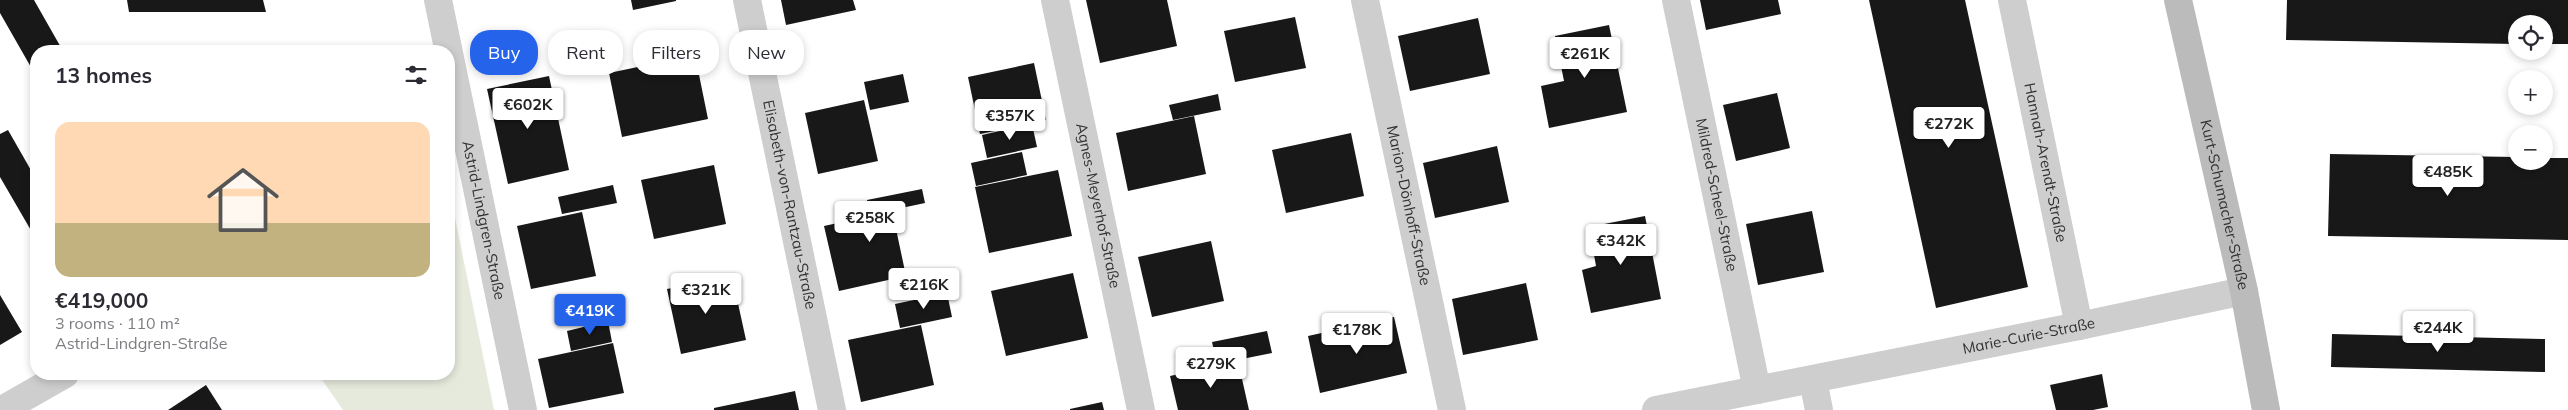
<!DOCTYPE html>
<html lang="en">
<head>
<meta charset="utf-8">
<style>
  :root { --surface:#fff; --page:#f2f2f3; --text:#2b2b33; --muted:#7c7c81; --line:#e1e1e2; --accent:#2563eb }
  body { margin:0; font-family:Mulish,sans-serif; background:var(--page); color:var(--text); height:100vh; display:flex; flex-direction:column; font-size:19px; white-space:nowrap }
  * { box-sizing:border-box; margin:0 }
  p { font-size:16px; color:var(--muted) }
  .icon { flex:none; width:28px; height:28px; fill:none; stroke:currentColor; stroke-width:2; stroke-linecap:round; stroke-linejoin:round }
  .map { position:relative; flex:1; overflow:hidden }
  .drawer { position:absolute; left:30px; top:45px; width:425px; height:335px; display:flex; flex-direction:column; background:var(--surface); border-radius:20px; box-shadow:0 2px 8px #0003 }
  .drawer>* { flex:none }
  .hud { position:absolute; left:470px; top:30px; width:475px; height:45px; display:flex; gap:10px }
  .tools { position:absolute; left:2508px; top:15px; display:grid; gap:10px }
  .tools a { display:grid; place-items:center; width:45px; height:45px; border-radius:50%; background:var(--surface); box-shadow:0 2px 8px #0003; font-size:25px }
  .price { position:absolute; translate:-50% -42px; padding:0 11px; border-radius:5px; background:#fff; color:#222; font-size:16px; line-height:32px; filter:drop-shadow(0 1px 2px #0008) }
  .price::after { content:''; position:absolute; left:50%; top:30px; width:15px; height:11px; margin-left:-8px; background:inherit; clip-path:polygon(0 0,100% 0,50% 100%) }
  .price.active { background:var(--accent); color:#fff }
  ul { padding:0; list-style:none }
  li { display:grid; align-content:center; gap:10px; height:265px; padding:0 25px }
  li+li { border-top:1px solid var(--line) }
  li span { display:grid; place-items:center; height:155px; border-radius:15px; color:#555 }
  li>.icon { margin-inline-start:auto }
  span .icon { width:90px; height:90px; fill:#fffc; stroke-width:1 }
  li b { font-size:21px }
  h2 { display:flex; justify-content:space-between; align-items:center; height:60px; padding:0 25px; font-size:21px }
  .tag { padding:0 18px; border-radius:20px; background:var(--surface); box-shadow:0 2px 8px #0003; font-size:18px; line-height:45px }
  .tag.active { background:var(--accent); color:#fff }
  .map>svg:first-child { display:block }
  .green { fill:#e6eadd }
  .building { fill:#181818 }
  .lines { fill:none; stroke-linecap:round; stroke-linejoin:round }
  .minor { stroke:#cecece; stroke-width:28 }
  .secondary { stroke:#bbb; stroke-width:28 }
  .labels { text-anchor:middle; stroke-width:5; stroke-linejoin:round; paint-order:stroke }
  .street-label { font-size:15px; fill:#313131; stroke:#fff }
</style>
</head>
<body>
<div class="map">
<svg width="2568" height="410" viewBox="0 0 2568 410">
  <rect width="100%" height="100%" fill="#fff"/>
  <path class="green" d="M449,188L494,410H343L318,374H449Z"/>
  <g class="building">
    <path d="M0,0H34L63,51H36V76L0,13Z"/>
    <path d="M127,0H263L266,12H129Z"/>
    <path d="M631,0H676V1L633,10Z"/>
    <path d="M781,0H853L856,10L786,25Z"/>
    <path d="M1086,0H1167L1177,46L1100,63Z"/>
    <path d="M1700,0H1778L1781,14L1706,30Z"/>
    <path d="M1869,0H1965L2028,287L1936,308Z"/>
    <path d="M2287,0H2568V44H2544V24H2516V44L2286,40Z"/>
    <path d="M1295,17L1306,68L1235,82L1224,31Z"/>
    <path d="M1478,18L1490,74L1410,91L1398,36Z"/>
    <path d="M1609,25L1627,112L1549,128L1541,86L1564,81L1555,36Z"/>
    <path d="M695,55L708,119L622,137L609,73Z"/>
    <path d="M1034,63L1046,120L980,134L968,77Z"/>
    <path d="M903,74L909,102L870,110L864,82Z"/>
    <path d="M549,76L569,170L508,184L487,89Z"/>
    <path d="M1777,93L1790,148L1736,161L1723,105Z"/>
    <path d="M1218,94L1221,110L1173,120L1169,105Z"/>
    <path d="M864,100L878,161L818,174L805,113Z"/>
    <path d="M1194,116L1206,174L1128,191L1116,133Z"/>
    <path d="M1032,124L1037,147L987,158L982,135Z"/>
    <path d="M8,130L36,179V239L0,177V134Z"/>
    <path d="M1351,133L1364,196L1286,213L1272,150Z"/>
    <path d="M1497,146L1509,202L1435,218L1423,163Z"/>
    <path d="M1022,152L1027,175L976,186L971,163Z"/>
    <path d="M2330,154L2516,157V161H2544V158H2568V240L2328,236Z"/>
    <path d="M714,165L726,224L654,239L641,180Z"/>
    <path d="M1058,170L1072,236L989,253L975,187Z"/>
    <path d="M613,185L617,203L562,214L558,197Z"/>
    <path d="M922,189L925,203L892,210L906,276L839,291L824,226L870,216L867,200Z"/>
    <path d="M1812,211L1824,272L1758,285L1746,224Z"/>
    <path d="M582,212L596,276L531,289L517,226Z"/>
    <path d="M1645,216L1661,299L1591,313L1582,270L1596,266L1589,227Z"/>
    <path d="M1211,241L1224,301L1152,317L1138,257Z"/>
    <path d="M1073,273L1088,338L1006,356L991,291Z"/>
    <path d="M732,276L746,340L681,354L667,289Z"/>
    <path d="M1526,283L1538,340L1463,355L1452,299Z"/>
    <path d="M947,293L952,317L900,328L895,304Z"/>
    <path d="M0,295L22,332L0,345Z"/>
    <path d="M1394,317L1407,373L1320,393L1308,336Z"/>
    <path d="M608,321L612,342L571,351L567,331Z"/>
    <path d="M921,325L934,385L861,402L848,340Z"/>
    <path d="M1267,331L1272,353L1217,364L1212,342Z"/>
    <path d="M2332,334L2545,339V372L2331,367Z"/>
    <path d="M613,343L624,393L549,408L538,359Z"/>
    <path d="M1238,361L1249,410H1178L1170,376Z"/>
    <path d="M2102,374L2108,407L2093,410H2056L2050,385Z"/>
    <path d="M206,385L222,410H168Z"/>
    <path d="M795,391L799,410H714V408Z"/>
    <path d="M1102,402L1104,410H1070V409Z"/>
  </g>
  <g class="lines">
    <g class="minor">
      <path id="s1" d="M438,0L523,410"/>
      <path id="s2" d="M747,0L832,410"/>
      <path id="s3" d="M1055,0L1141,410"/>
      <path id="s4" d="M1365,0L1452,410"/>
      <path id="s5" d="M1676,0L1757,390"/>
      <path id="s6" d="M2012,0L2079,326"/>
      <path d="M1813,380L1819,410"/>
      <path d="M2,410L65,374"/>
      <path id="s7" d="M1656,410L2079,326L2244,291"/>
    </g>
    <path class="secondary" id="s8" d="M2178,0L2244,291L2266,410"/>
  </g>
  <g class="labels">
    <g class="street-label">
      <text dy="5" stroke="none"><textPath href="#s6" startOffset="166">Hannah-Arendt-Straße</textPath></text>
      <text dy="5" stroke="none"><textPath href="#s5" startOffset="199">Mildred-Scheel-Straße</textPath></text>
      <text dy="5" stroke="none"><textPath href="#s2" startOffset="209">Elisabeth-von-Rantzau-Straße</textPath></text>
      <text dy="5" stroke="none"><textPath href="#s3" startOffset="210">Agnes-Meyerhof-Straße</textPath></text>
      <text dy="5" stroke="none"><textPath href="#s4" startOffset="210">Marion-Dönhoff-Straße</textPath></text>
      <text dy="5" stroke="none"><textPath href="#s8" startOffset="210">Kurt-Schumacher-Straße</textPath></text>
      <text dy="5" stroke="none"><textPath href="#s1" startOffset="225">Astrid-Lindgren-Straße</textPath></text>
      <text dy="5" stroke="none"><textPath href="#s7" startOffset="380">Marie-Curie-Straße</textPath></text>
    </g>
  </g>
</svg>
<div class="tools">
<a><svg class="icon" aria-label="locate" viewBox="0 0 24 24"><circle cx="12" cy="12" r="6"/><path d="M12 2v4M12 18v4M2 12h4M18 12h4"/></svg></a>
<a>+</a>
<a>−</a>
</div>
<b class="price" style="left:1585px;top:79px">€261K</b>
<b class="price" style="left:528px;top:130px">€602K</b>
<b class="price" style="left:1010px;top:141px">€357K</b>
<b class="price" style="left:1949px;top:149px">€272K</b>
<b class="price" style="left:2448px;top:197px">€485K</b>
<b class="price" style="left:870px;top:243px">€258K</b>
<b class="price" style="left:1621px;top:266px">€342K</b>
<b class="price" style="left:924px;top:310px">€216K</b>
<b class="price" style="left:706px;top:315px">€321K</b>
<b class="price active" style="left:590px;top:336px">€419K</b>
<b class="price" style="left:2438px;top:353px">€244K</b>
<b class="price" style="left:1357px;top:355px">€178K</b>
<b class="price" style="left:1211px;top:389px">€279K</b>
<div class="hud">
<a class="tag active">Buy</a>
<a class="tag">Rent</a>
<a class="tag">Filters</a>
<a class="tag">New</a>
</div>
<section class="drawer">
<h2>13 homes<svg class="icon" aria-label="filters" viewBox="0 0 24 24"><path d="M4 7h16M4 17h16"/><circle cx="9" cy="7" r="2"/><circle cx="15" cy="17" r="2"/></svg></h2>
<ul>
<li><span style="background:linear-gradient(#ffd9b3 65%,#c2b280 0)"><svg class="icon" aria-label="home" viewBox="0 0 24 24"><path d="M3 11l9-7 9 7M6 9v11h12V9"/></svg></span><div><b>€419,000</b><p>3 rooms · 110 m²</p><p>Astrid-Lindgren-Straße</p></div></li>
</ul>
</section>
</div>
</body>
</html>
